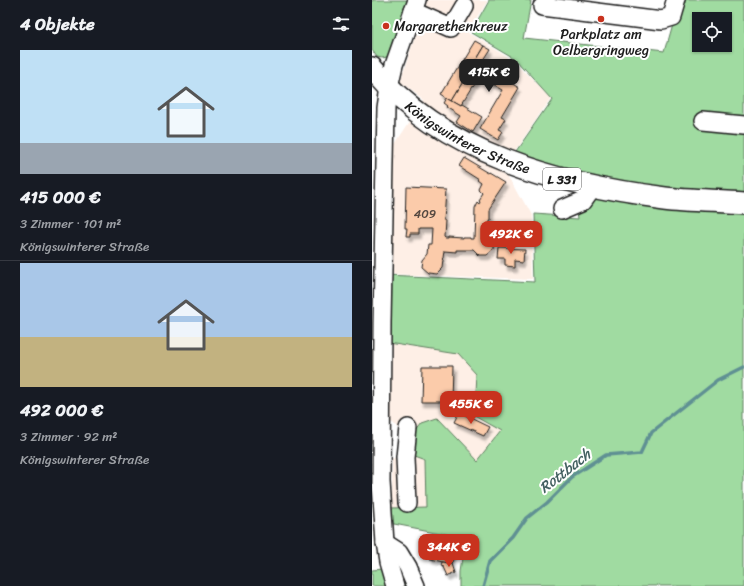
<!DOCTYPE html>
<html lang="de">
<head>
<meta charset="utf-8">
<style>
  :root { --surface:#171b24; --page:#242831; --text:#f1f3f6; --muted:#9ea1a6; --line:#363941; --accent:#c8321e }
  body { margin:0; font-family:Sriracha,sans-serif; background:var(--page); color:var(--text); height:100vh; display:flex; flex-direction:column; font-size:15px; white-space:nowrap }
  * { box-sizing:border-box; margin:0 }
  p { font-size:13px; color:var(--muted) }
  .icon { flex:none; width:22px; height:22px; fill:none; stroke:currentColor; stroke-width:2; stroke-linecap:round; stroke-linejoin:round }
  .map { position:relative; flex:1; overflow:hidden }
  .drawer { display:flex; flex-direction:column; background:var(--surface); width:372px }
  .drawer>* { flex:none }
  .controls { position:absolute; left:320px; top:12px; display:grid; gap:8px }
  .controls a { display:grid; place-items:center; width:40px; height:40px; border-radius:0px; background:var(--surface); box-shadow:0 1px 3px #0004; font-size:20px }
  .price { position:absolute; translate:-50% -34px; padding:0 9px; border-radius:8px; background:var(--accent); color:#fff; font-size:13px; line-height:26px; filter:drop-shadow(0 1px 2px #0008) }
  .price::after { content:''; position:absolute; left:50%; top:24px; width:12px; height:9px; margin-left:-6px; background:inherit; clip-path:polygon(0 0,100% 0,50% 100%) }
  .price.current { background:#222; color:#fff }
  ul { padding:0; list-style:none }
  li { display:grid; align-content:center; gap:8px; height:212px; padding:0 20px }
  li+li { border-top:1px solid var(--line) }
  li span { display:grid; place-items:center; height:124px; border-radius:0px; color:#555 }
  li>.icon { margin-inline-start:auto }
  span .icon { width:72px; height:72px; fill:#fffc; stroke-width:1 }
  li b { font-size:17px }
  h2 { display:flex; justify-content:space-between; align-items:center; height:48px; padding:0 20px; font-size:17px }
  main { display:flex; flex:1; min-height:0 }
  .map>svg:first-child { display:block }
  .built { fill:#feefe6 }
  .green { fill:#a0dba1; stroke:#5e7c5e; fill-rule:evenodd }
  .lines { fill:none; stroke-linecap:round; stroke-linejoin:round }
  .stream { stroke:#5f9093; stroke-width:3.5 }
  .building { fill:#fbcbaa; stroke:#1c1c1c; filter:url(#shadow) }
  .minor-casing { stroke:#1c1c1c; stroke-width:20 }
  .major-casing { stroke:#1c1c1c; stroke-width:24 }
  .minor { stroke:#fff; stroke-width:17 }
  .major { stroke:#fff; stroke-width:21 }
  .poi-dot { fill:#c8321e; stroke:#fff; stroke-width:1.5 }
  .labels { text-anchor:middle; stroke-width:4; stroke-linejoin:round; paint-order:stroke }
  .number-label { font-size:12px; fill:#544840 }
  .shield { fill:#fff; stroke:#606060; stroke-width:1 }
  .shield-label { font-size:13px; font-weight:bold; fill:#1c1c1c }
  .poi-label { font-size:14px; fill:#1c1c1c; stroke:#fff; text-anchor:start }
  .street-label { font-size:14px; fill:#1c1c1c; stroke:#fff }
  .water-label { font-size:15px; font-style:italic; fill:#436061; stroke:#fff }
</style>
</head>
<body>
<main>
<section class="drawer">
<h2>4 Objekte<svg class="icon" aria-label="filters" viewBox="0 0 24 24"><path d="M4 7h16M4 17h16"/><circle cx="9" cy="7" r="2"/><circle cx="15" cy="17" r="2"/></svg></h2>
<ul>
<li><span style="background:linear-gradient(#bfe0f5 75%,#9aa5b1 0)"><svg class="icon" aria-label="home" viewBox="0 0 24 24"><path d="M3 11l9-7 9 7M6 9v11h12V9"/></svg></span><div><b>415 000 €</b><p>3 Zimmer · 101 m²</p><p>Königswinterer Straße</p></div></li>
<li><span style="background:linear-gradient(#a9c7e8 60%,#c2b280 0)"><svg class="icon" aria-label="home" viewBox="0 0 24 24"><path d="M3 11l9-7 9 7M6 9v11h12V9"/></svg></span><div><b>492 000 €</b><p>3 Zimmer · 92 m²</p><p>Königswinterer Straße</p></div></li>
</ul>
</section>
<div class="map">
<svg width="372" height="586" viewBox="0 0 372 586">
  <defs>
    <filter id="shadow"><feDropShadow dx="2.5" dy="4.5" stdDeviation="1" flood-color="#0004"/></filter>
  </defs>
  <rect width="100%" height="100%" fill="#fff"/>
  <filter id="ink" filterUnits="userSpaceOnUse"><feTurbulence type="fractalNoise" baseFrequency=".025" numOctaves="2"/><feDisplacementMap in="SourceGraphic" scale="8" xChannelSelector="R" yChannelSelector="G"/><feConvolveMatrix kernelMatrix="1 2 1 2 8 2 1 2 1" color-interpolation-filters="sRGB"/></filter>
  <g filter="url(#ink)">
    <g class="built">
      <path d="M55,0H115V1L96,32L141,59L179,98L132,166L159,215L161,279L15,274L19,150L52,100L28,82Z"/>
      <path d="M16,343L86,354L105,375V394L88,408L128,431L105,460L65,418L42,455L53,459L54,507L20,508V459L27,455L30,433L21,423L14,422Z"/>
    </g>
    <g class="green">
      <path d="M0,0H36L20,51L15,57L10,58L5,57L0,50Z"/>
      <path d="M117,0H159L152,38L292,53L307,0H372V197L209,182L141,155L180,99L143,58L99,32ZM327,19H353V45H327Z"/>
      <path d="M206,194L372,211V586H89V571L94,538L17,523L20,508L54,507L53,459L42,455L40,436L50,423L65,418L105,460L128,431L87,408L104,394L105,375L86,354L16,343L14,275L163,282L161,214L208,217Z"/>
      <path d="M32,567L41,586H0V570Z"/>
    </g>
    <g class="lines">
      <path class="stream" d="M111,586L118,561L141,538L155,518L175,502L200,477L234,455L270,452L279,433L346,380L372,367"/>
    </g>
    <g class="building">
      <path d="M102,40L111,45L96,70L98,71L80,101L69,94Z"/>
      <path d="M111,45L118,49L109,63L148,87L130,117L134,119L127,130L131,132L126,140L108,129L131,90L107,76L89,106L80,101L98,71L96,70Z"/>
      <path d="M75,98L89,106L90,105L110,117L101,132L85,122L89,116L75,107L76,106L72,103Z"/>
      <path d="M92,158L119,174V173L134,182L116,209V218H115V224L116,225V231H115V236H116L122,242V250L115,256H108L102,250H85V252L73,251L72,258L71,259L72,260L71,268L65,274L56,273L49,267L50,260L55,254L56,245H59L60,229H46V234H38V237H34L35,229H33L34,187L74,189L72,220H74L73,237L74,238H77V237L92,238V237H99V238H102L103,206L106,200L108,202L109,200L108,199L112,193L109,190L112,184L108,181L109,180L87,166Z"/>
      <path d="M127,248L153,249L152,260L143,259V266L133,265V259H126Z"/>
      <path d="M50,366H80L79,401H49Z"/>
      <path d="M87,413L116,427L111,436L82,423Z"/>
      <path d="M74,543L84,545L83,549L73,546Z"/>
      <path d="M62,544L78,548L75,563L58,559L59,551H61Z"/>
      <path d="M78,548L83,549L81,563L75,562Z"/>
      <path d="M70,562L81,563L84,572L76,576L72,567L69,566Z"/>
    </g>
    <g class="lines">
      <g class="minor-casing">
        <g id="minor">
          <path d="M170,5L289,20L299,17L304,0"/>
          <path d="M41,11L79,28L92,6"/>
          <path d="M331,121L372,125"/>
          <path d="M190,209L211,200L221,186"/>
          <path d="M35,503L33,457L36,428"/>
          <path d="M13,543L27,552L36,567L44,586"/>
          <path d="M23,586L16,562L13,543L9,482L10,323L14,108L17,87L22,65L45,0"/>
        </g>
      </g>
      <g class="major-casing">
        <g id="major">
          <path id="s1" d="M0,68C69,154 189,185 293,198C319,201 346,201 372,203"/>
        </g>
      </g>
      <use href="#minor" class="minor"/>
      <use href="#major" class="major"/>
    </g>
  </g>
  <g class="poi-dot">
    <circle cx="229" cy="19" r="4"/>
    <circle cx="14" cy="26" r="4"/>
  </g>
  <g class="labels">
    <g class="number-label">
      <text x="53" y="218">409</text>
    </g>
    <rect class="shield" x="171" y="168" width="38" height="22" rx="3"/>
    <g class="shield-label">
      <text x="190" y="184">L 331</text>
    </g>
    <g class="poi-label">
      <text x="22" y="31">Margarethenkreuz</text>
      <text x="229" y="39" text-anchor="middle">Parkplatz am<tspan x="229" dy="16">Oelbergringweg</tspan></text>
    </g>
    <g class="street-label">
      <text dy="5" stroke="none"><textPath href="#s1" startOffset="120">Königswinterer Straße</textPath></text>
    </g>
    <g class="water-label">
      <text transform="translate(193 471) rotate(-38)" y="5">Rottbach</text>
    </g>
  </g>
</svg>
<div class="controls">
<a><svg class="icon" aria-label="locate" viewBox="0 0 24 24"><circle cx="12" cy="12" r="6"/><path d="M12 2v4M12 18v4M2 12h4M18 12h4"/></svg></a>
</div>
<b class="price current" style="left:117px;top:93px">415K €</b>
<b class="price" style="left:139px;top:255px">492K €</b>
<b class="price" style="left:99px;top:425px">455K €</b>
<b class="price" style="left:77px;top:568px">344K €</b>
</div>
</main>
</body>
</html>
